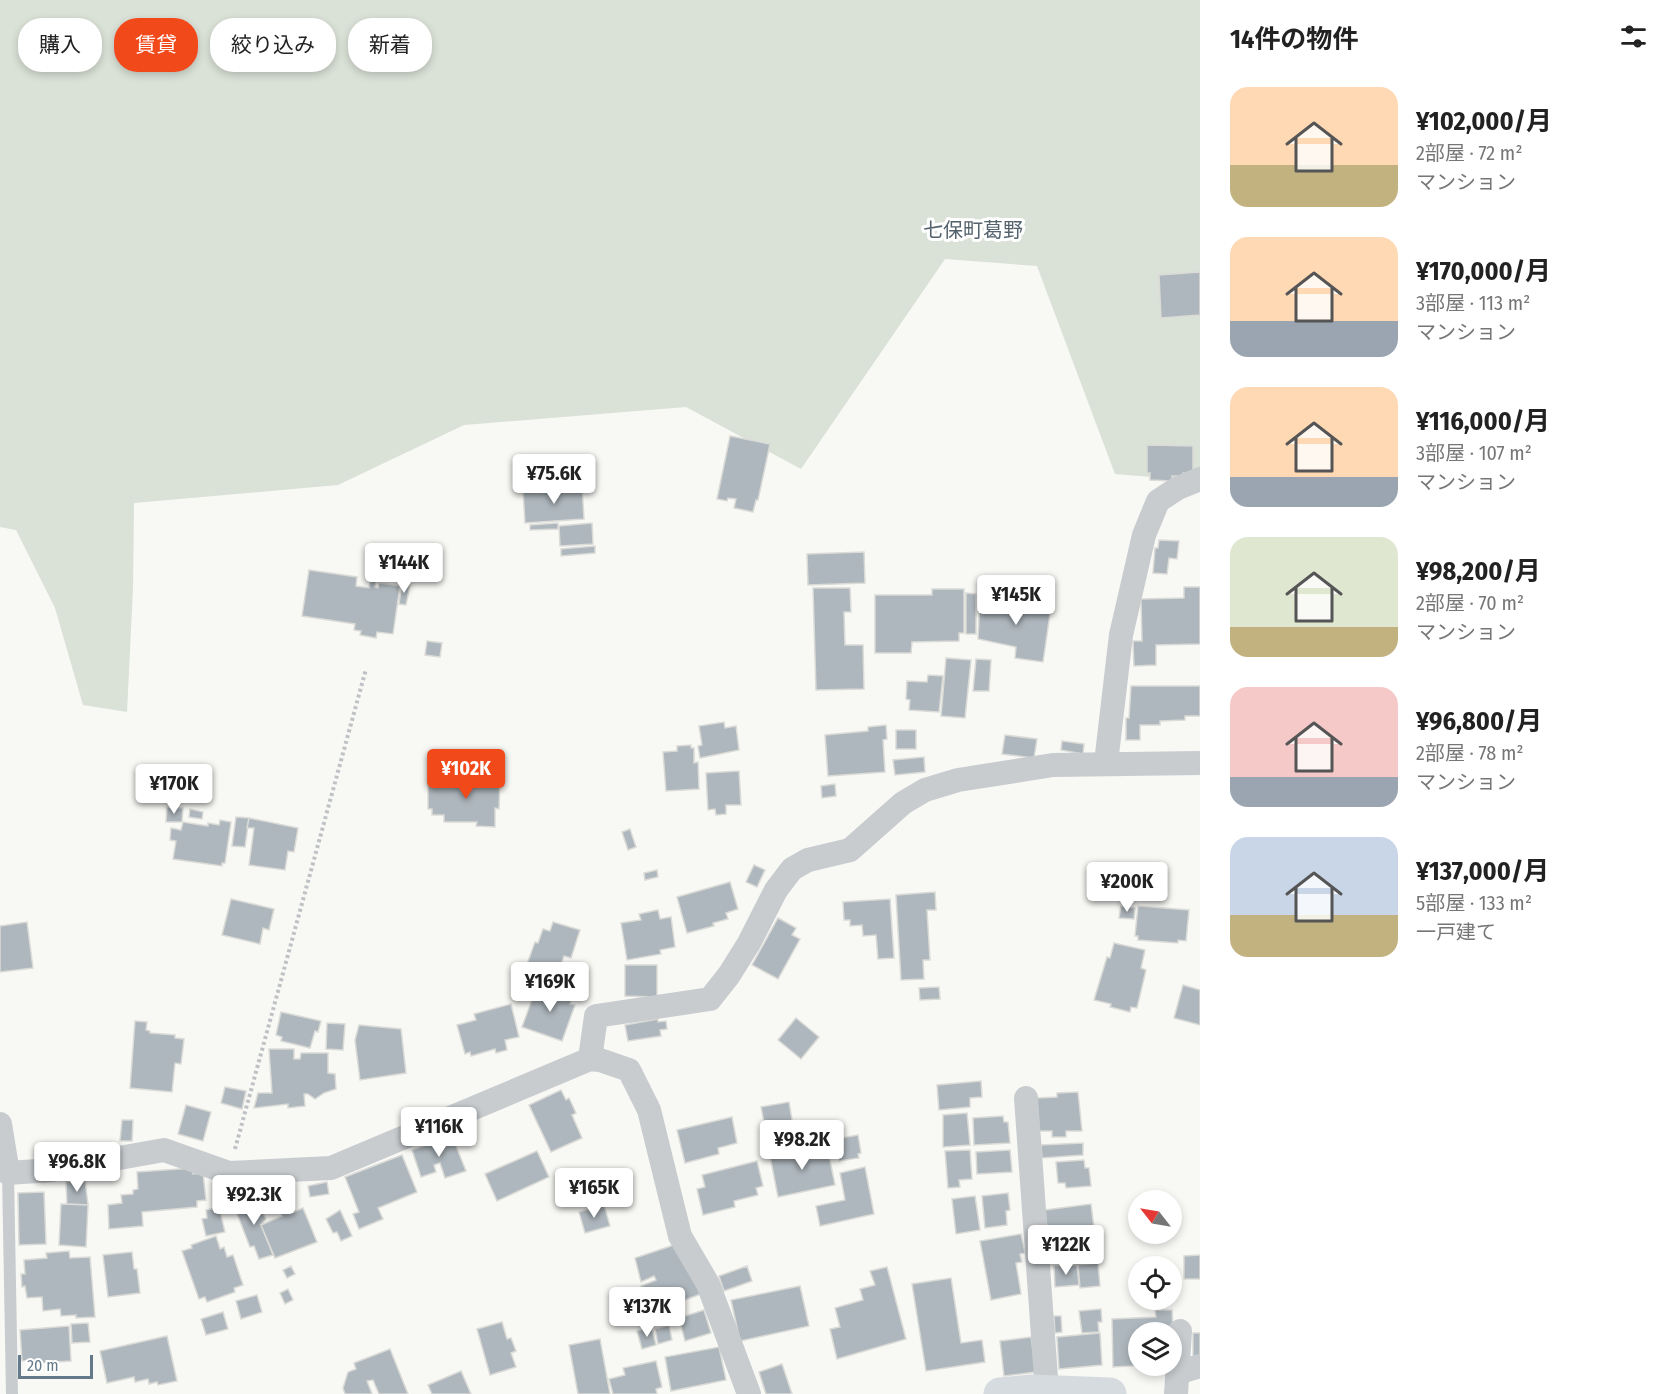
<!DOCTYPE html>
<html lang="ja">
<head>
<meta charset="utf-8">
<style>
  :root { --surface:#fff; --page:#f2f2f2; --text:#222; --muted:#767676; --accent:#f2491b }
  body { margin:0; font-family:"Fira Sans Condensed","Noto Sans JP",sans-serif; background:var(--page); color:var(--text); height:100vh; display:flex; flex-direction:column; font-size:22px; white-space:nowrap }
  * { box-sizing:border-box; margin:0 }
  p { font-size:20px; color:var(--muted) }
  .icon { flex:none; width:33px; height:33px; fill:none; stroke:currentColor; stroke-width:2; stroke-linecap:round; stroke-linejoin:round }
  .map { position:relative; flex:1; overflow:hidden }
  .panel { display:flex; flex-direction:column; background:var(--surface); width:480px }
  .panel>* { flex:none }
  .hud { position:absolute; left:18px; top:18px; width:570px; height:54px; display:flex; gap:12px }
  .needle { width:39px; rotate:301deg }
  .controls { position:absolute; left:1128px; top:1190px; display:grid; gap:12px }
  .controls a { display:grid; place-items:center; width:54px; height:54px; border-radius:50%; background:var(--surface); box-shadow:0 3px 9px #0003; font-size:30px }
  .scale { position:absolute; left:18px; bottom:15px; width:75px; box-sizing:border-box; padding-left:6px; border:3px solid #647989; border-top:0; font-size:16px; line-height:21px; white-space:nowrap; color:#647989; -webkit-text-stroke:4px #fff; paint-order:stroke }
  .price { position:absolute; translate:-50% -51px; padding:0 14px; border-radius:6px; background:#fff; color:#222; font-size:20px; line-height:39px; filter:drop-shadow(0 2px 3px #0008) }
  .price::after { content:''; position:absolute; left:50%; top:36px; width:18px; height:14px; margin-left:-9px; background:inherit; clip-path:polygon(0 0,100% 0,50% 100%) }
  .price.current { background:var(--accent); color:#fff }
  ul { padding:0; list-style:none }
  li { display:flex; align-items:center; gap:18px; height:150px; padding:0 30px }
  li span { display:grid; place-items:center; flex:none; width:168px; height:120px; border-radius:18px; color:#555 }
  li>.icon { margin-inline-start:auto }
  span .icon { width:72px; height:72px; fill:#fffc; stroke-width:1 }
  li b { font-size:26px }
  h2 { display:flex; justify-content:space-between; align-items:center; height:72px; padding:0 30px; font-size:26px }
  .tag { padding:0 21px; border-radius:24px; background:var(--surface); box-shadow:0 3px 9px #0003; font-size:21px; line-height:54px }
  .tag.current { background:var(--accent); color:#fff }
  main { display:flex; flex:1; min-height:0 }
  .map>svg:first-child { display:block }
  .green { fill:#dae1d6 }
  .building { fill:#aeb7bd; stroke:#dadad7; stroke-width:1.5 }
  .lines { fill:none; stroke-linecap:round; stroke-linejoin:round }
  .path { stroke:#bfc2c4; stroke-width:4; stroke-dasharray:3 3; stroke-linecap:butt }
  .lane { stroke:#c8cccf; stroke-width:12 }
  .street { stroke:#c8cccf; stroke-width:24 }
  .secondary { stroke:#d6dbdf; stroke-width:33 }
  .labels { text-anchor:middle; stroke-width:6; stroke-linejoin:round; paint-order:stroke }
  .quarter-label { font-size:20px; fill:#53626d; stroke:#fff }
</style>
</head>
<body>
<main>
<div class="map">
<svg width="1200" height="1394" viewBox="0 0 1200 1394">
  <rect width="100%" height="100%" fill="#f8f8f5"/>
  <path class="green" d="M0,0H1200V481L1115,474L1037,266L945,259L801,469L686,407L464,425L338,485L134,503L133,588L127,712L83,705L55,608L16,530L0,527Z"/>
  <g class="building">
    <path d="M1200,272V315L1161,318L1159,275Z"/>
    <path d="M730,436L770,444L758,500H756L753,512L734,508L736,499L728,498L727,501L717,499Z"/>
    <path d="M1147,445L1193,446V473H1183L1182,476H1172V481L1150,480V473H1147Z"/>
    <path d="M582,486L584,519L525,523L523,490Z"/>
    <path d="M558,523V529L530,530V525Z"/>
    <path d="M592,523L593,544L560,546L559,526Z"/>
    <path d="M1159,540L1179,541L1177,559L1169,558L1167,574L1153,573L1155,548H1158Z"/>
    <path d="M595,546V553L561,556V549Z"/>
    <path d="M864,552L865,583L808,585L807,554Z"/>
    <path d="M309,570L357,577L356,586L369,588L370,580L376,581L375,587L378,588L379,583L400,586L393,634L377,632L376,638L360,635L361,631L354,630L355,624L302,616Z"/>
    <path d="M402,584L410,585L406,605L399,604Z"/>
    <path d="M1184,587H1200V644L1156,645V665L1134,666L1133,641H1142L1141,599L1184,598Z"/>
    <path d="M813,588H850L851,612H844L845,645H863L864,689L816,690Z"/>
    <path d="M932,589H964V633H959V641L912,642L911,653H875V595H932Z"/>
    <path d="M966,593L976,594V634H966Z"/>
    <path d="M980,600L1025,601L1051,607L1043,662L1015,658L1016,647L978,639Z"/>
    <path d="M427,641L442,643L440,657L425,655Z"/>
    <path d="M946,658L971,660L965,718L941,716Z"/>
    <path d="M976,659L991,660L989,691H973Z"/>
    <path d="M928,675L943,676L939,712L909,710L910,700L906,699L907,681L927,682Z"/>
    <path d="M1131,686H1200V716H1185V720L1160,721V725H1140V740H1126V718H1129Z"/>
    <path d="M724,722L725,728L736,726L739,750L700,758L698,746L702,745L699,726Z"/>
    <path d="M886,725L887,739L883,740L885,772L828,776L825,735L868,731V727Z"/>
    <rect x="896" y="730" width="20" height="19"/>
    <path d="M1005,735L1037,739L1034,758L1002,754Z"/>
    <path d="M1062,741L1084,744L1083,754L1061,750Z"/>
    <path d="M691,745V748H694V763L698,762L699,789L666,791L663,752L677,751V746Z"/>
    <path d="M924,757L925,772L895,775L893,760Z"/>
    <path d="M739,771L741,805H726V814L716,815L715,809L708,810L706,773Z"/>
    <path d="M475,777H500L499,809L495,808V827L476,826L477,822H444V815H432V809H428V783H445V779L475,780Z"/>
    <path d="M835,784L836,796L822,798L821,786Z"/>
    <path d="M167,807L183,808L182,822H166Z"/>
    <path d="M190,809L203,812L202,819L189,817Z"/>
    <path d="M236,817L249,818L245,847L232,846Z"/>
    <path d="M249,818L298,828L294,852L288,851L285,870L249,865L254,828H247Z"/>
    <path d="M220,820L231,822L225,863H222V866L173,859L176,841L170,840L171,828L181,830L183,822L208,826V823L219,825Z"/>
    <path d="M630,829L636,847L628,850L622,832Z"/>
    <path d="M754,865L765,870L757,887L746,882Z"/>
    <path d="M657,870L658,877L645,880L644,873Z"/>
    <path d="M730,882L738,909L726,913L728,919L713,923L714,926L687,933L677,897Z"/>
    <path d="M935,892L936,910H927L930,960H923L924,979L901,980L896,895Z"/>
    <path d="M231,899L274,909L269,930L263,928L260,944L222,935Z"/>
    <path d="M890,899L894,958L878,959L876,935L863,936L862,925L850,926V920H844L843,902Z"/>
    <path d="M1121,906L1135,908L1134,919L1119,918Z"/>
    <path d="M1138,906L1189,910L1186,941L1178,940V943L1138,940V936H1135Z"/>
    <path d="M658,910L660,919L671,917L675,947L660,950L661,954L627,960L621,923L641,920L639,914Z"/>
    <path d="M778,918L796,928L792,935L800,939L778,979L752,965Z"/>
    <path d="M27,922L33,968L0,972V926Z"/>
    <path d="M553,922L580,930L571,958L564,956L555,982L529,974L531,969L526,967L535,942L538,943L543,929L550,931Z"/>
    <path d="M1114,943L1145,950L1141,968L1146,970L1137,1008L1131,1007L1130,1012L1110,1007L1111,1004L1094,1000L1107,957L1110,958Z"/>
    <path d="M625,965H657V997L625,996Z"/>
    <path d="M1183,985L1200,990V1025L1174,1018Z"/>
    <path d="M537,986L555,992L557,987L574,993L570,1004L575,1005L562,1041L522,1027Z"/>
    <path d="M939,987L940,999L920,1000L919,988Z"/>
    <path d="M511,1004L519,1037L505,1040L507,1050L496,1053L495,1049L471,1056L470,1052L465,1054L457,1025L476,1020L474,1014Z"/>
    <path d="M281,1012L321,1021L318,1032L315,1031L310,1048L281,1041L282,1037L276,1035Z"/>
    <path d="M796,1018L819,1037L801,1059L778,1040Z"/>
    <path d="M658,1019V1022L666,1021L667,1029L660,1030L661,1036L628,1041L625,1025Z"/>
    <path d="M135,1021L147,1022L146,1030L150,1031V1033L175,1035V1038L184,1039L181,1064L175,1063L172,1092L130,1088Z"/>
    <path d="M327,1023L345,1024L343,1050L326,1049Z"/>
    <path d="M359,1025L401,1029L406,1073L360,1080L355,1040Z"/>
    <path d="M269,1049H294V1059H300L301,1053H328V1073L335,1074L336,1089L324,1093L315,1099L308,1094H304L305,1106L288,1108V1104L254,1108L258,1093H272Z"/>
    <path d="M981,1081L982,1097L970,1098V1107L939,1110L937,1085Z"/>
    <path d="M225,1087L246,1091L242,1109L221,1103Z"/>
    <path d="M561,1090L566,1100L569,1098L576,1113L572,1115L582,1138L551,1152L529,1105Z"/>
    <path d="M1078,1092L1082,1131H1066V1137H1052V1131H1039L1037,1098L1057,1097V1093Z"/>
    <path d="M789,1102L794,1132L767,1137L761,1107Z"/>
    <path d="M186,1105L211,1112L203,1141L178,1134Z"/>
    <path d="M967,1113L970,1145L943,1147V1115Z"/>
    <path d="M1003,1116L1004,1122H1008L1010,1143L974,1145L973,1118Z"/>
    <path d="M732,1117L737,1143L718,1148L719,1154L685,1163L677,1130Z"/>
    <path d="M122,1120H133L132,1141H120Z"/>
    <path d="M858,1135L861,1153L858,1154L859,1158L839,1161L838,1157H834L831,1140Z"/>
    <path d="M452,1136L466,1171L445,1178L440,1163L434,1165L436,1172L421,1177L412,1150Z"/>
    <path d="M1083,1143V1155L1042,1158L1041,1145Z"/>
    <path d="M827,1145L835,1185L778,1197L770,1156Z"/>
    <path d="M970,1150L972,1179L959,1180L960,1187L948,1188L945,1151Z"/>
    <path d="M1010,1150L1012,1172L977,1174L976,1152Z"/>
    <path d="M537,1151L549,1177L497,1201L485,1174Z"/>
    <path d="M402,1155L417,1192L378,1208L383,1219L359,1229L353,1214L359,1212L345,1177Z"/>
    <path d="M1084,1160L1085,1168H1089L1091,1186L1066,1188L1065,1183H1058L1056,1162Z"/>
    <path d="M757,1161L763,1186L756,1188L758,1195L734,1201L735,1207L703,1215L697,1189L705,1187L702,1175Z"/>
    <path d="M865,1167L874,1214L820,1226L816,1206L845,1200L840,1173Z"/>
    <path d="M193,1168V1174L203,1173L206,1200L197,1201V1207L142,1212L143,1226L109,1229L108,1205L122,1203L121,1195L133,1194V1190L138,1189L137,1172Z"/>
    <path d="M85,1180L88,1205L67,1204L66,1182Z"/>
    <path d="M327,1182L329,1194L310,1197L308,1186Z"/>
    <path d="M44,1192L46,1244L19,1245L18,1193Z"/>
    <path d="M1008,1193L1010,1210L1006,1211L1007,1225L985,1228L982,1196Z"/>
    <path d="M975,1196L980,1230L956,1234L952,1199Z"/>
    <path d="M255,1197L266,1219L261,1225L273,1255L259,1259L254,1246L250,1247L234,1206Z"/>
    <path d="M61,1204L88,1205L86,1247L59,1245Z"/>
    <path d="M1091,1204L1097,1251L1050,1257L1045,1210Z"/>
    <path d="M604,1205L610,1226L585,1233L579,1212Z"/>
    <path d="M219,1207L225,1232L206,1236L202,1219L207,1218L206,1210Z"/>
    <path d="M292,1208L294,1212L303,1208L317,1242L275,1258L261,1225L282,1216L281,1213Z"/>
    <path d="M340,1210L352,1236L341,1241L337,1232L333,1233L326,1219Z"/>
    <path d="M1021,1234L1025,1253L1020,1254L1022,1262L1016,1263L1021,1294L991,1300L980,1241Z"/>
    <path d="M216,1236L220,1249L224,1247L227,1257L233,1255L243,1285L234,1288L235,1292L207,1302L205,1297L199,1299L182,1251L192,1248L191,1245Z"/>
    <path d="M674,1245L701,1294L663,1308L668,1319L654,1325L641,1286L656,1280L654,1276L641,1282L635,1258Z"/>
    <path d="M69,1251L70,1258L90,1257L95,1317L76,1318V1315L61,1316L60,1309L43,1311L42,1297L27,1298L25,1286L22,1287L21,1274H25L24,1260L47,1258L46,1253Z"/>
    <path d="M132,1252L134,1269H137L140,1293L108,1297L103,1255Z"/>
    <path d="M1200,1255V1279H1184V1256Z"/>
    <path d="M1098,1263L1100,1286L1080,1288L1078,1265Z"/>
    <path d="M1077,1265L1079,1285L1055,1287L1054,1266Z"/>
    <path d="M291,1266L295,1274L287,1278L283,1270Z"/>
    <path d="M747,1266L752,1281L724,1291L719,1276Z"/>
    <path d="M887,1267L906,1339L837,1359L830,1329L840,1327L835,1308L863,1300L860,1289L875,1285L870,1271Z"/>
    <path d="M951,1278L961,1343L982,1340L985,1362L926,1371L912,1284Z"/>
    <path d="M800,1286L809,1326L740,1341L731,1300Z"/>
    <path d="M288,1289L293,1300L285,1304L280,1293Z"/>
    <path d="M257,1295L262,1312L241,1319L236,1301Z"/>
    <path d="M1101,1309L1102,1322H1098L1099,1332L1082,1333L1079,1311Z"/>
    <path d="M704,1310L711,1333L685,1341L679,1318Z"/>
    <path d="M1155,1310H1172L1173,1327H1164V1332H1138V1365H1150L1113,1367L1112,1319L1156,1317Z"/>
    <path d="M223,1312L228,1329L206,1335L201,1319Z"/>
    <path d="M1054,1316H1061L1062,1332L1055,1333Z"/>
    <path d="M502,1322L507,1339L511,1338L516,1351L511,1353L516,1367L490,1375L477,1329Z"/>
    <path d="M88,1323L90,1342L72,1343L71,1324Z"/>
    <path d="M669,1325L672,1340L658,1344L655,1329Z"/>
    <path d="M69,1326L71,1361L40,1363L39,1360L22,1361L20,1330Z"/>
    <path d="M652,1327L656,1345L642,1349L637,1331Z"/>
    <path d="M1100,1333L1102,1365L1059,1369L1057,1337Z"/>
    <rect x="1193" y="1333" width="7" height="23"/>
    <path d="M167,1336L177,1381L158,1385L157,1382L149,1384L148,1379L135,1382L134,1377L107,1383L100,1351Z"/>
    <path d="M1031,1337L1036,1372L1004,1376L1000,1341Z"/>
    <path d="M600,1339L610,1394H578L569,1345Z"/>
    <path d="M719,1347L726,1380L671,1391L665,1357Z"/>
    <path d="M390,1349L408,1394H379L373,1380L367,1381L372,1394H345L343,1388L348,1372L356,1369L354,1363Z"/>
    <path d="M656,1361L662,1387L656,1389L657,1394H613L609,1379L625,1375L623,1368Z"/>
    <path d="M782,1364L792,1394H766L759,1372Z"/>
    <path d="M461,1371L471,1394H432L428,1385Z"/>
  </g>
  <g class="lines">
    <path class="path" d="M235,1149L366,669"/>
    <path class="lane" d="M8,1173L12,1394"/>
    <g class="street">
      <path d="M1106,763L1121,635L1144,535L1158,501L1178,488L1200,479"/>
      <path d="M590,1059L596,1016L710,999L729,975L749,943L776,890L792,869L808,860L850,850L903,803L925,790L958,780L1053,765L1200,763"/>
      <path d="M1026,1098L1047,1392"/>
      <path d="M0,1124L8,1173L52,1170L164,1150L229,1173L331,1168L590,1059L600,1060L629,1070L649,1110L680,1236L708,1284L749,1394"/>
      <path d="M1177,1373L1200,1366"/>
      <path d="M1176,1394L1180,1331"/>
    </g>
    <path class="secondary" d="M1000,1394L1032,1391L1110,1394"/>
  </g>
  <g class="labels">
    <g class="quarter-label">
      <text x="973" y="237">七保町葛野</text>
    </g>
  </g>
</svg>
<div class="controls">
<a><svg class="needle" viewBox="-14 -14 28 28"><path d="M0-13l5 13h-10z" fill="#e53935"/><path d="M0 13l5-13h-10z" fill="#767676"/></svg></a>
<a><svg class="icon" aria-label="locate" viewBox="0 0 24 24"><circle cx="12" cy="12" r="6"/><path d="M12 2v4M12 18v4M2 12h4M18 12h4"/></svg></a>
<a><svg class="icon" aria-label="layers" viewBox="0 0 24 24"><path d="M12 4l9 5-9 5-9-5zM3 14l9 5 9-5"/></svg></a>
</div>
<div class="scale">20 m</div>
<b class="price" style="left:554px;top:505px">¥75.6K</b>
<b class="price" style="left:404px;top:594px">¥144K</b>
<b class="price" style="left:1016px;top:626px">¥145K</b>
<b class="price current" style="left:466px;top:800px">¥102K</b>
<b class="price" style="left:174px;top:815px">¥170K</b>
<b class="price" style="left:1127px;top:913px">¥200K</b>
<b class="price" style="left:550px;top:1013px">¥169K</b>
<b class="price" style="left:439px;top:1158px">¥116K</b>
<b class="price" style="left:802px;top:1171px">¥98.2K</b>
<b class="price" style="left:77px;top:1193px">¥96.8K</b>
<b class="price" style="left:594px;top:1219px">¥165K</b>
<b class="price" style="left:254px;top:1226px">¥92.3K</b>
<b class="price" style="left:1066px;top:1276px">¥122K</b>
<b class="price" style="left:647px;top:1338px">¥137K</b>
<div class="hud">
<a class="tag">購入</a>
<a class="tag current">賃貸</a>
<a class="tag">絞り込み</a>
<a class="tag">新着</a>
</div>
</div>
<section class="panel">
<h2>14件の物件<svg class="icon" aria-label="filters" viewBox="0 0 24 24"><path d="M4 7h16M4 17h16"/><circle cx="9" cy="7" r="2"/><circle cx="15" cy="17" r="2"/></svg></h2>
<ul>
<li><span style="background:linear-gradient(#ffd9b3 65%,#c2b280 0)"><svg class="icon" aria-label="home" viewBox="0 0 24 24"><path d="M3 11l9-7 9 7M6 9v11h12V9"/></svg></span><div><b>¥102,000/月</b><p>2部屋 · 72 m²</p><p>マンション</p></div></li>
<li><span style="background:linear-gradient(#ffd9b3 70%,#9aa5b1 0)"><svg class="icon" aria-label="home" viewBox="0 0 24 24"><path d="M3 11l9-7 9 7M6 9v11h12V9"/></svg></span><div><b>¥170,000/月</b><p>3部屋 · 113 m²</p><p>マンション</p></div></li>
<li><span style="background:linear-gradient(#ffd9b3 75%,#9aa5b1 0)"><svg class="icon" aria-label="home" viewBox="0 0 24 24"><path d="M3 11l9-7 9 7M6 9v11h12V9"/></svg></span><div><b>¥116,000/月</b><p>3部屋 · 107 m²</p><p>マンション</p></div></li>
<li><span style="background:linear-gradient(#dfe7d0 75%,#c2b280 0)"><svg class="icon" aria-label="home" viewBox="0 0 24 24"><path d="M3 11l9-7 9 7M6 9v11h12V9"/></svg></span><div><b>¥98,200/月</b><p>2部屋 · 70 m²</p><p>マンション</p></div></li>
<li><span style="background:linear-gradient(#f6c9c9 75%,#9aa5b1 0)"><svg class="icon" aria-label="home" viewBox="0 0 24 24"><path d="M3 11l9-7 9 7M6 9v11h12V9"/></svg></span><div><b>¥96,800/月</b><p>2部屋 · 78 m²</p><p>マンション</p></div></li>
<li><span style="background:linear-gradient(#c9d6e8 65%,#c2b280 0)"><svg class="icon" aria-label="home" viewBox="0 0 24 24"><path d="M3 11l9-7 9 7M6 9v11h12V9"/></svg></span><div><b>¥137,000/月</b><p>5部屋 · 133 m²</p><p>一戸建て</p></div></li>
</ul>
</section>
</main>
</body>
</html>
